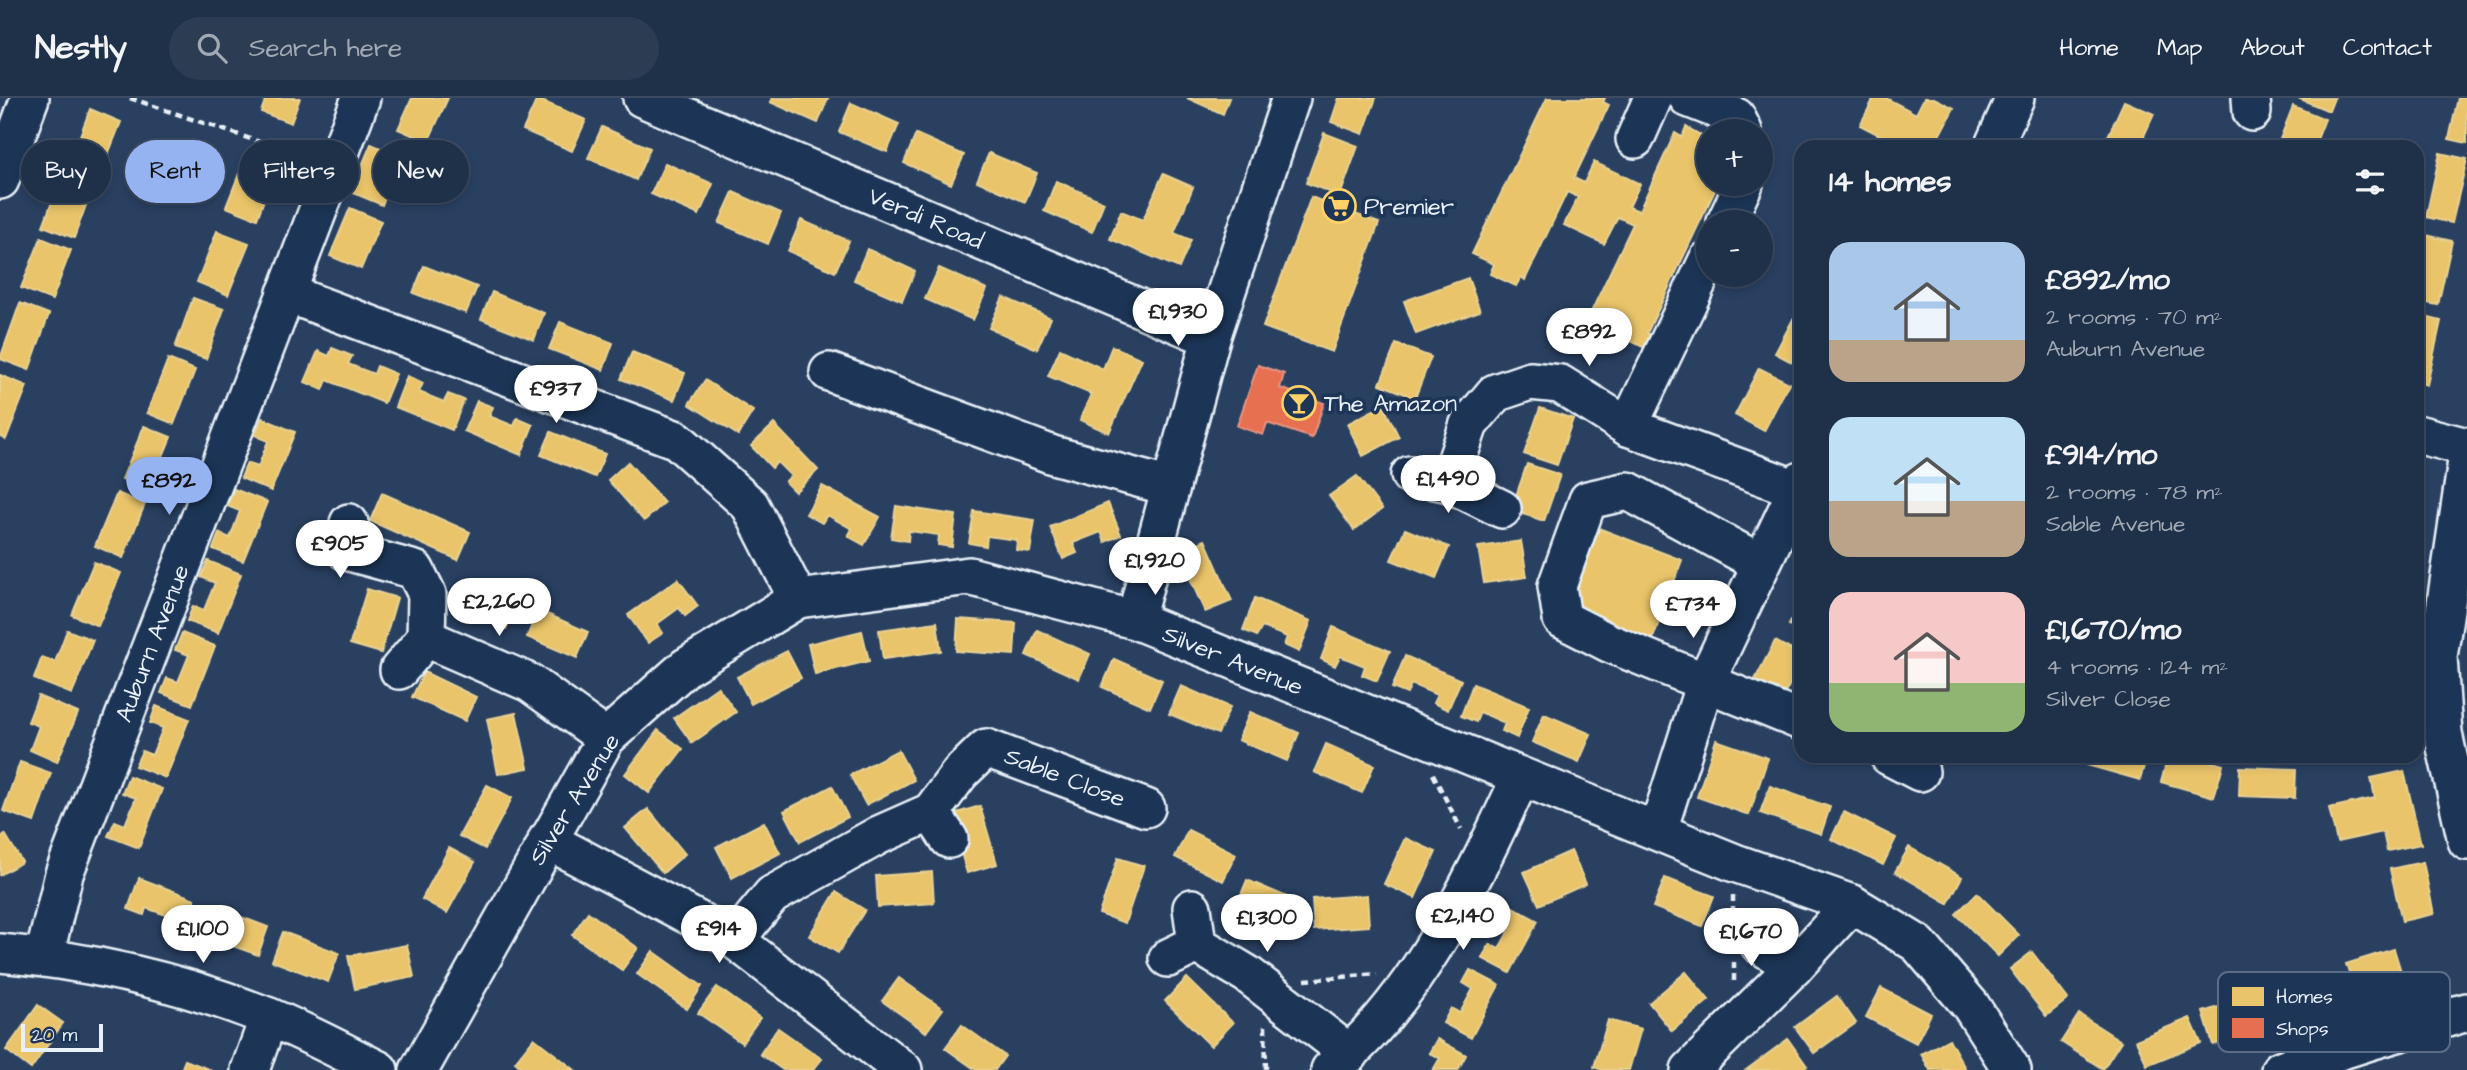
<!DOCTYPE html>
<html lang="en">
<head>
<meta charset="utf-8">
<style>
  :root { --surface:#1f3049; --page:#2c3c53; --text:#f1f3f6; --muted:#a1a9b4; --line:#3c4b61; --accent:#95b2f1 }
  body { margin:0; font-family:"Architects Daughter",sans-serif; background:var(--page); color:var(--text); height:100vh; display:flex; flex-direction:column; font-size:26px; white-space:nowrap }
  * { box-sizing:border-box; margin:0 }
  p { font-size:23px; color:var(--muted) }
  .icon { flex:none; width:38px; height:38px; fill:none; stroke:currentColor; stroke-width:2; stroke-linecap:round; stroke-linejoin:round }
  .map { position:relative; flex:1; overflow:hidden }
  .side { position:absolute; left:1794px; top:42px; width:630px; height:623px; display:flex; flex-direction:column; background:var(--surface); border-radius:21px; box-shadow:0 4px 10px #0003,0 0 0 2px var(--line) }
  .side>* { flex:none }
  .top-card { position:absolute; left:21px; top:42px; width:665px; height:63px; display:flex; gap:14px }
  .tools { position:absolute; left:1696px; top:21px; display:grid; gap:14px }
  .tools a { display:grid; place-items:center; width:77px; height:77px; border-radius:50%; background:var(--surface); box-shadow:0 4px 10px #0003,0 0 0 2px var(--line); font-size:35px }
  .scale { position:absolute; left:21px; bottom:18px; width:82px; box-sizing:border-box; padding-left:7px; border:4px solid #e8f1f8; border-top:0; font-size:19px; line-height:24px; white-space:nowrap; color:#e8f1f8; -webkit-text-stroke:5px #1d3557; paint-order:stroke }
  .price { position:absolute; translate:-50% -60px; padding:0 16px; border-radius:24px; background:#fff; color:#222; font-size:23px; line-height:46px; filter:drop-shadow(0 2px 4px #0008) }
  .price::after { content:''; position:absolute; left:50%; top:42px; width:21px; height:16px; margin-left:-10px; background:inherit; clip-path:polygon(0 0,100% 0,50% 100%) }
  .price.on { background:var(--accent); color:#111 }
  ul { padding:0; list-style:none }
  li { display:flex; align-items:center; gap:21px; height:175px; padding:0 35px }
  li span { display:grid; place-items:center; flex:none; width:196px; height:140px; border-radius:21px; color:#555 }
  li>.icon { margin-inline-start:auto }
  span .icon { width:84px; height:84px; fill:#fffc; stroke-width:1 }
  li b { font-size:30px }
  h2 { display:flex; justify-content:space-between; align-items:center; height:84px; padding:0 35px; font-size:30px }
  .pill { padding:0 24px; border-radius:32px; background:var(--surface); box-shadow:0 4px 10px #0003,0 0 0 2px var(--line); font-size:24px; line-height:63px }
  .pill.on { background:var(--accent); color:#111 }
  header { display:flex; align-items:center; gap:42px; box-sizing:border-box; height:98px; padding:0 35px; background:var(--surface); border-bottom:2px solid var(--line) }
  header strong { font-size:33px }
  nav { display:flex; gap:38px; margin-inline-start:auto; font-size:24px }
  .search { width:490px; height:63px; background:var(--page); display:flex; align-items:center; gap:18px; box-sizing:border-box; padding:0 24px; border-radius:38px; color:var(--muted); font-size:26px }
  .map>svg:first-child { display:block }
  .homes { fill:#e9c46a; stroke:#e9d295; stroke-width:2 }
  .shops { fill:#e76f51; stroke:#e79683; stroke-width:2 }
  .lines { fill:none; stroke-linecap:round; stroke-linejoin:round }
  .minor-casing { stroke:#e8f1f8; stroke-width:42 }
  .path { stroke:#e8f1f8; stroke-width:4.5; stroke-dasharray:7 5; stroke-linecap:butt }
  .minor { stroke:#1d3557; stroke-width:37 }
  .labels { text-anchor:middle; stroke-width:7; stroke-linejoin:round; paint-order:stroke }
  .poi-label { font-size:24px; fill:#e8f1f8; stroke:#1d3557; text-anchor:start }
  .street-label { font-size:24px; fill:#e8f1f8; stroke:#1d3557 }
  .key { fill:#1d3557; stroke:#5a6d87; stroke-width:2 }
  .key-label { font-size:19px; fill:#e8f1f8 }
</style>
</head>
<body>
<header>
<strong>Nestly</strong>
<div class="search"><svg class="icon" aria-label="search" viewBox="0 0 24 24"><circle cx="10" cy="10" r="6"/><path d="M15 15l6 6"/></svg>Search here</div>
<nav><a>Home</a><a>Map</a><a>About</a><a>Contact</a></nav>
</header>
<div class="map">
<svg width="2467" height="972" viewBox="0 0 2467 972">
  <rect width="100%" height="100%" fill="#294061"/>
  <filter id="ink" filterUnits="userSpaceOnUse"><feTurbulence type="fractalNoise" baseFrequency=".0143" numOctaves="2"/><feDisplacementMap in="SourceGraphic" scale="14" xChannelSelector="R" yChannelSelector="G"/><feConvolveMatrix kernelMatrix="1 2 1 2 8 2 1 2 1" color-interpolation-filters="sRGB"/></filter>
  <g filter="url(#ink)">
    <g class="homes">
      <path d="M266,0H300L291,25L261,14Z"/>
      <path d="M412,0H448L428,44L398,31Z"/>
      <path d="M772,0H828L818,25L770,4Z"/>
      <path d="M1187,0H1229L1223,16Z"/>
      <path d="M1339,0H1376L1363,36L1331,24Z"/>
      <path d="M1547,0H1605L1603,4L1609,7L1574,80L1584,85L1594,64L1640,86L1629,109L1639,113L1675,35L1682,39L1686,29L1708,41V86H1718L1647,235L1653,238L1647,251L1594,225L1599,215L1592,212L1633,126L1618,119L1604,146L1564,127L1578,99L1567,94L1525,182L1521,179L1516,188L1490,176L1494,166L1472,156Z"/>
      <path d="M1874,0H1886L1916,16L1924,0H1934L1954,10L1933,49H1898L1899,47L1860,27Z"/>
      <path d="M2298,0H2334L2329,13Z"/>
      <path d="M2458,0H2467V45L2449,41Z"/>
      <path d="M537,1L586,22L572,53L523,32Z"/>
      <path d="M2124,3L2154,16L2139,49H2103Z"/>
      <path d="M851,5L899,26L887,54L839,34Z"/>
      <path d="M2293,8L2325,21L2314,49H2277Z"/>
      <path d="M90,11L121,24L101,74L71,62Z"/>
      <path d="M602,29L650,50L636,82L588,60Z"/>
      <path d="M1324,35L1358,48L1340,98L1306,85Z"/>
      <path d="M916,36L964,57L951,86L904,65Z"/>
      <path d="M371,46L402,59L382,107L351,94Z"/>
      <path d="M989,55L1037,75L1025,104L977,83Z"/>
      <path d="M2440,55L2467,61L2452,125L2426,119Z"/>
      <path d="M246,58L276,69L257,121L226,109Z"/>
      <path d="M665,65L713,86L699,117L651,96Z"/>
      <path d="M1163,76L1193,89L1174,135L1191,142L1179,170L1110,141L1121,113L1143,122Z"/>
      <path d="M62,77L93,88L74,140L43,128Z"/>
      <path d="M1056,83L1104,104L1092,134L1044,113Z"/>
      <path d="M733,94L781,115L768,146L719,125Z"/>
      <path d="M1311,99L1379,125L1332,254L1263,229Z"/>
      <path d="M350,110L381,123L361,171L330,158Z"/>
      <path d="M801,122L849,143L835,174L788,153Z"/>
      <path d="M217,133L249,145L228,197L197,184Z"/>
      <path d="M2426,137L2452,143L2438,207L2417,203V178Z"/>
      <path d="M41,140L71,152L52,202L21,190Z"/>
      <path d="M867,151L915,173L902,203L854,182Z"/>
      <path d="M424,168L477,189L466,215L413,195Z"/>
      <path d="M939,170L987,191L973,222L925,201Z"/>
      <path d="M1468,180L1480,213L1416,236L1404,203Z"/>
      <path d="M492,194L544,215L534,242L481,221Z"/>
      <path d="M1003,199L1051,220L1037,251L989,230Z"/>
      <path d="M193,200L224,211L206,261L175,250Z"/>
      <path d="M20,205L49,216L29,272L0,261Z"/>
      <path d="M1800,208H1801V269L1775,255Z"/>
      <path d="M2417,217L2441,223L2427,287L2417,284Z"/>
      <path d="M560,224L613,245L603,272L549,251Z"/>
      <path d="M1396,246L1431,259L1415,300L1380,286Z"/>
      <path d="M1112,248L1142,261L1109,335L1080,322L1091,296L1048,278L1060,251L1103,271Z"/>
      <path d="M332,250L352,258L348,266L374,276L377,268L396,276L384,305L327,282L323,292L305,284L318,253L329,258Z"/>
      <path d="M632,254L685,275L674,302L621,281Z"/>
      <path d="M168,261L195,272L174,326L147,315Z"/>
      <path d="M1759,270L1789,285L1764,333L1735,317Z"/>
      <path d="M0,277L27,288L6,341L0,338Z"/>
      <path d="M407,278L423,285L419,294L444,304L448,296L464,302L452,332L395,309Z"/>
      <path d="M705,282L753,313L738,337L689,306Z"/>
      <path d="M477,303L493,309L489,318L514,328L517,320L533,327L521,357L464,333Z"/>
      <path d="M1383,307L1399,339L1363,358L1347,326Z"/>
      <path d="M1540,310L1573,321L1557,367L1524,356Z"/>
      <path d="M262,320L295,334L271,393L241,380L247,365L258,369L268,343L255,337Z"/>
      <path d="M774,326L818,372L795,394L785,384L791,378L777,364L772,370L751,348Z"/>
      <path d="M144,328L171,339L149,392L122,381Z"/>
      <path d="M551,334L605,356L595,379L541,357Z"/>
      <path d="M628,364L664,405L644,423L608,382Z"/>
      <path d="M1527,366L1560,377L1544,423L1511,412Z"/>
      <path d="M1357,378L1382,411L1354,432L1329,398Z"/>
      <path d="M822,388L880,419L864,447L848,438L852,431L827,417L822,425L806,416Z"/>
      <path d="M234,391L267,404L243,463L213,451L219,435L230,440L240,413L227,408Z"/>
      <path d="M117,395L145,406L123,460L95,448Z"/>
      <path d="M382,395L470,434L458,462L370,423Z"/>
      <path d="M1108,405L1121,437L1105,444L1101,434L1073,445L1077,455L1063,461L1050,429Z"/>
      <path d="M896,408L956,417L952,449L938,447L939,437L909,433L908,443L891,440Z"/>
      <path d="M974,413L1035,422L1030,454L1016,452L1017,442L987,438L986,448L969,445Z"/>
      <path d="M1593,428L1682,462L1649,551L1559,517Z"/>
      <path d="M1405,431L1449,449L1436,480L1391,462Z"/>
      <path d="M1205,442L1232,503L1205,514L1178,454Z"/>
      <path d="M1521,443L1527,479L1484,485L1478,449Z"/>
      <path d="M208,463L241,476L218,535L187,523L193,508L204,512L215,485L201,479Z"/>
      <path d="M94,464L121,475L98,528L72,517Z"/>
      <path d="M678,481L698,508L685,518L679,510L657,526L663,535L648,545L628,517Z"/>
      <path d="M468,483L518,505L506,531L456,510Z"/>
      <path d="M367,491L397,500L381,555L350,546Z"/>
      <path d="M1255,500L1311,523L1299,554L1284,547L1287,539L1262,529L1257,538L1243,532Z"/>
      <path d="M1801,505V534L1789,527Z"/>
      <path d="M538,512L588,534L577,560L527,539Z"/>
      <path d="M958,521L1016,525L1014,557L956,553Z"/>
      <path d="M937,524L941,553L883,561L879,532Z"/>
      <path d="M1333,529L1390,553L1377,583L1362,577L1365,568L1340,558L1335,568L1321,561Z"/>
      <path d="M67,532L93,542L72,596L34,581L42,559L55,564Z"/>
      <path d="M1037,532L1090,556L1079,581L1026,557Z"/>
      <path d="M862,533L869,563L815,576L808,546Z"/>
      <path d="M182,535L215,548L192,607L161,595L167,580L178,584L189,557L175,552Z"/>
      <path d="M1775,543L1801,557V566L1779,606L1750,591Z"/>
      <path d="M787,553L801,580L751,606L737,579Z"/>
      <path d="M1405,558L1461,582L1448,612L1433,605L1437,597L1411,586L1407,596L1392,590Z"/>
      <path d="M1114,561L1162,582L1150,610L1102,589Z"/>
      <path d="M424,574L476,599L465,623L412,599Z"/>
      <path d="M1473,586L1529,609L1517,640L1502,633L1505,625L1480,614L1476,624L1461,618Z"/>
      <path d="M1181,588L1230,609L1218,636L1169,616Z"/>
      <path d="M718,589L736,614L692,645L674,620Z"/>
      <path d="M38,598L78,615L57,664L30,652L39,628L28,624Z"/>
      <path d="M156,608L189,621L166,680L135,668L142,653L152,657L163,630L150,625Z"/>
      <path d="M1250,614L1299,635L1287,663L1238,642Z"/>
      <path d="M516,615L528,670L498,676L487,621Z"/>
      <path d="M1544,616L1591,636L1579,664L1532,644Z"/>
      <path d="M658,632L683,651L649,695L625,676Z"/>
      <path d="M1716,642L1768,660L1749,717L1697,699Z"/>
      <path d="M1326,646L1374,667L1362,695L1314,674Z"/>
      <path d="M898,652L914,682L866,707L850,677Z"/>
      <path d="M2040,658H2071L2069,666Z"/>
      <path d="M2089,658H2147L2140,682L2087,667Z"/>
      <path d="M2168,658H2192L2223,667L2214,699L2161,684Z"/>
      <path d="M20,664L51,675L34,724L3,713Z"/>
      <path d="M2240,669L2296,671L2295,700L2239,698Z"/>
      <path d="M2404,673L2421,746L2387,753L2383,734L2337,744L2329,710L2375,700L2371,680Z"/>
      <path d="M129,678L162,691L139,750L108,738L115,723L125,727L136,700L122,695Z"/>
      <path d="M487,687L512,700L485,751L459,738Z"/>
      <path d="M832,688L848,719L800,744L784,713Z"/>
      <path d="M1770,688L1830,709L1821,736L1760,715Z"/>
      <path d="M980,708L997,766L967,775L950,717Z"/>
      <path d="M648,711L685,756L663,775L625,730Z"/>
      <path d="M1844,714L1896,740L1883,767L1831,741Z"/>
      <path d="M764,724L780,755L732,780L716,749Z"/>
      <path d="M1188,732L1236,756L1223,783L1175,759Z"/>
      <path d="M5,736L22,764L0,777V740Z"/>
      <path d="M1405,740L1436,754L1415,800L1384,786Z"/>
      <path d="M1909,749L1962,779L1948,805L1895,774Z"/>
      <path d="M449,750L475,764L447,815L422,801Z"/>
      <path d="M1571,753L1586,786L1539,807L1524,774Z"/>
      <path d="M1118,760L1144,768L1125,825L1099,816Z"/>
      <path d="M2423,764L2434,816L2402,823L2390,771Z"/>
      <path d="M932,774L934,805L878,809L876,778Z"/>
      <path d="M139,780L195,801L184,832L169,826L172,819L146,810L144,817L128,811Z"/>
      <path d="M1665,780L1714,798L1702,828L1653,809Z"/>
      <path d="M1247,782L1294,802L1282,831L1235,811Z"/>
      <path d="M836,794L865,812L838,855L809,838Z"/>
      <path d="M1977,795L2019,837L1998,858L1956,816Z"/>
      <path d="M1367,797L1369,828L1314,832L1312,801Z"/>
      <path d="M1509,807L1538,823L1510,875L1482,860L1490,846L1499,851L1512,826L1501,821Z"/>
      <path d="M212,808L268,829L258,857L202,837Z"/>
      <path d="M588,814L638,850L622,872L572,837Z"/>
      <path d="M283,834L339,855L328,884L272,863Z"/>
      <path d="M407,847L414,879L355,891L348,858Z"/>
      <path d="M2394,851L2404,883L2356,898L2346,866Z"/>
      <path d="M653,853L702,888L687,911L637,876Z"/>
      <path d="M2032,854L2068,901L2046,918L2010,871Z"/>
      <path d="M1470,872L1499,887L1471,940L1443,925L1451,910L1460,915L1473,891L1463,885Z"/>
      <path d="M1686,874L1709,902L1672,933L1649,905Z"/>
      <path d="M899,880L943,911L926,934L882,903Z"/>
      <path d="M1187,880L1233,925L1211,948L1165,903Z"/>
      <path d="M717,889L760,920L742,945L698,915Z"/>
      <path d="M1881,890L1931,916L1916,945L1866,919Z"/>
      <path d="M2257,897L2267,930L2213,947L2203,914Z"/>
      <path d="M1837,898L1856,925L1814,955L1795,929Z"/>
      <path d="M38,907L63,925L31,971L6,952Z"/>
      <path d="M2079,916L2121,943L2103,971L2061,944Z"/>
      <path d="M2190,920L2201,945L2147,967L2136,942Z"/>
      <path d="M1608,922L1641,931L1629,972H1602L1594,969Z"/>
      <path d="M962,927L1005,958L995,972H976L945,950Z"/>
      <path d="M778,930L822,961L813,972H783L760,956Z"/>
      <path d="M534,940L575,972H524L515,964Z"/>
      <path d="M1437,941L1466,957L1458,972H1433L1440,960L1429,955Z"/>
      <path d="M1788,941L1807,968L1801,972H1746Z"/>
      <path d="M1949,941L1966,972H1930L1921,956Z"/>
      <path d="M185,962L211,972H181Z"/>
    </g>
    <path class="shops" d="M1258,267L1284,276L1280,290L1324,305L1312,340L1267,325L1263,337L1237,328Z"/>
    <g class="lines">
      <g class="minor-casing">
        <g id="minor">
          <path d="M642,0L1211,240"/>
          <path d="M1688,0L1736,19L1743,33"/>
          <path d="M2251,0L2252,14"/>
          <path d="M1635,41L1653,0"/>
          <path d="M1993,49L2015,0"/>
          <path d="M0,82L30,0"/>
          <path d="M1726,124L1744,86"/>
          <path d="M286,195L677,342L750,407L798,501"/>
          <path d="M829,274L1053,357L1171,389"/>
          <path d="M1628,329L1708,162"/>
          <path d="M2417,336L2467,349"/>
          <path d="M2467,363L2438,559L2443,636L2467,743"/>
          <path d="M1410,377L1449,385L1502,411"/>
          <path d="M1449,385L1469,326L1495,295L1530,283L1560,286L1628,329L1797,391"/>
          <path d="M349,425L346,453L415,472L427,496L426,540"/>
          <path d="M1760,465L1628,393L1588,402L1557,488L1562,521L1609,545L1801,623"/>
          <path d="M1135,522L1211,240L1291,0"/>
          <path d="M399,572L426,540L530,585L606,640"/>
          <path d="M1889,658L1920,674"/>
          <path d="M931,714L949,741"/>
          <path d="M1658,732L1705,585L1801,383"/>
          <path d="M547,742L735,842L903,972"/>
          <path d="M1192,810L1197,846"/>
          <path d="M735,842L772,797L879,737L931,714L960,675L986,650L1146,710"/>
          <path d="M1759,846L1794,869"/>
          <path d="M0,855C92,863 183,885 269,919C306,934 343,954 379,972"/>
          <path d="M44,859L64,776L361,0"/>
          <path d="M1168,860L1197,846L1247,876L1350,956"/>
          <path d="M250,972L269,919"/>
          <path d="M419,972L606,640L686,569L798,501L969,478L1135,522L1735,765L1852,806L1918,846L1971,908L2012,972"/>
          <path d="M1330,972C1419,900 1473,781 1521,679"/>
          <path d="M1690,972L1794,869L1852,806"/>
          <path d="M2280,972L2373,942L2467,914"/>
        </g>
      </g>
      <g class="path">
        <path d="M130,0L307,60"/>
        <path d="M1433,676L1461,731"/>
        <path d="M1733,797V827"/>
        <path d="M1734,864V883"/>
        <path d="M1305,882L1377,876"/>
        <path d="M1265,928L1266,972"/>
      </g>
      <use href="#minor" class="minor"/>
    </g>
  </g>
  <defs>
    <g id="supermarket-ring" transform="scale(1.75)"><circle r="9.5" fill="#1d3557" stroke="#ffd166" stroke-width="1.5"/><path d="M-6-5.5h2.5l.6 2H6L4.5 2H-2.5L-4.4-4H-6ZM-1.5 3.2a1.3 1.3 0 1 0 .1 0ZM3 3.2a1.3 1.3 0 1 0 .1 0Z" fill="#ffd166"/></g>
    <g id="bar-ring" transform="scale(1.75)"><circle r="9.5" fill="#1d3557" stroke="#ffd166" stroke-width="1.5"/><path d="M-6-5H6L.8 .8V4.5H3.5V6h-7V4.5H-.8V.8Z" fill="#ffd166"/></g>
  </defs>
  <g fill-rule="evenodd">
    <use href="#supermarket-ring" x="1339" y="108"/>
    <use href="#bar-ring" x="1299" y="305"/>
  </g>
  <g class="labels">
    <g class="poi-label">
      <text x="1364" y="116">Premier</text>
      <text x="1324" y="313">The Amazon</text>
    </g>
    <g class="street-label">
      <text transform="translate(926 120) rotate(23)" y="8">Verdi Road</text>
      <text transform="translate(152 545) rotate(-69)" y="8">Auburn Avenue</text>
      <text transform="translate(1233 562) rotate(22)" y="8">Silver Avenue</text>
      <text transform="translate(1065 679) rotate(21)" y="8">Sable Close</text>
      <text transform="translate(574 701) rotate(-58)" y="8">Silver Avenue</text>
    </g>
  </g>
  <rect x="2218" y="874" width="232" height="80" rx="10" class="key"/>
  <rect x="2232" y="889" width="32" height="19" fill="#e9c46a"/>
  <rect x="2232" y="920" width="32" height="20" fill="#e76f51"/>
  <g class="key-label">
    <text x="2276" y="905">Homes</text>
    <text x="2276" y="937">Shops</text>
  </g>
</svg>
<div class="tools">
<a>+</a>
<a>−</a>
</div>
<div class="scale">20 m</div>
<b class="price" style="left:1178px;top:250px">£1,930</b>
<b class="price" style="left:1589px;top:270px">£892</b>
<b class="price" style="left:556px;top:327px">£937</b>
<b class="price" style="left:1448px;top:417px">£1,490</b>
<b class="price on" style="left:169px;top:419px">£892</b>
<b class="price" style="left:340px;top:482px">£905</b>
<b class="price" style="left:1155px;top:499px">£1,920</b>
<b class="price" style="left:499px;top:540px">£2,260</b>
<b class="price" style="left:1693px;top:542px">£734</b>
<b class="price" style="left:1463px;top:854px">£2,140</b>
<b class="price" style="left:1267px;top:856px">£1,300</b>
<b class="price" style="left:203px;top:867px">£1,100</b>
<b class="price" style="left:719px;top:867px">£914</b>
<b class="price" style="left:1751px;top:870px">£1,670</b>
<div class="top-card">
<a class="pill">Buy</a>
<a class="pill on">Rent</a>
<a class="pill">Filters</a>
<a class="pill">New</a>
</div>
<section class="side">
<h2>14 homes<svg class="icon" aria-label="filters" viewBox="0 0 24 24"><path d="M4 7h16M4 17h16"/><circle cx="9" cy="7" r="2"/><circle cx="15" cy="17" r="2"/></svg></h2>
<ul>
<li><span style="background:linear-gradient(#a9c7e8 70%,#b9a48a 0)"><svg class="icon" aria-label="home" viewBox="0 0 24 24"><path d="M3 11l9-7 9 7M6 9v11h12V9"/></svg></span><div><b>£892/mo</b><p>2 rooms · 70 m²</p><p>Auburn Avenue</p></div></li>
<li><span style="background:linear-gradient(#bfe0f5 60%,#b9a48a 0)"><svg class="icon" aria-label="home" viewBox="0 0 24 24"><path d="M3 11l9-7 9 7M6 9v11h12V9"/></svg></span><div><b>£914/mo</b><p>2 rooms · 78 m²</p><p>Sable Avenue</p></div></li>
<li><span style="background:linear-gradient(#f6c9c9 65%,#8fb573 0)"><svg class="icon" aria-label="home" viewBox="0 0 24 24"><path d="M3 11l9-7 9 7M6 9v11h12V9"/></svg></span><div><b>£1,670/mo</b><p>4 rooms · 124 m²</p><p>Silver Close</p></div></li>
</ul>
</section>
</div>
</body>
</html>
